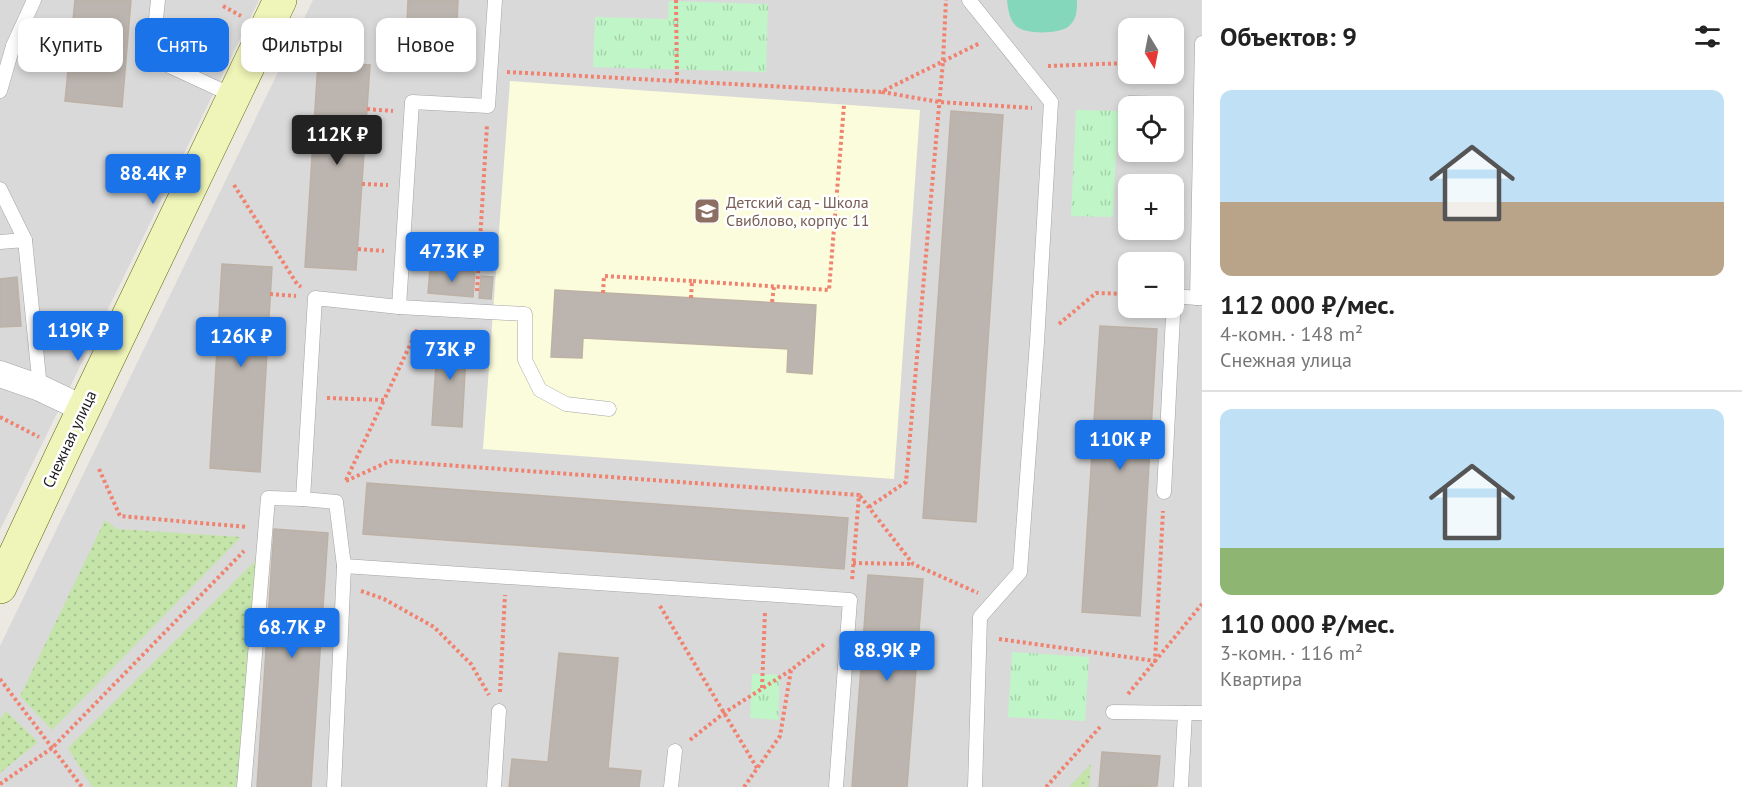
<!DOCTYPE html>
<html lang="ru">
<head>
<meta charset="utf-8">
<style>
  :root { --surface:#fff; --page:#f2f2f2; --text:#222; --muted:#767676; --line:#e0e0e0; --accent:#1a73e8 }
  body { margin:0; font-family:"PT Sans",sans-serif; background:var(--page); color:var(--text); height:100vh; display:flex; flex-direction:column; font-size:22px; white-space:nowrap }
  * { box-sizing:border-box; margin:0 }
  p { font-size:20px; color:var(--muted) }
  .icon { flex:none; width:33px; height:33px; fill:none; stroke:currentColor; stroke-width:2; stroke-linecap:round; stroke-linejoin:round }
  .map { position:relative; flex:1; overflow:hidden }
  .details { display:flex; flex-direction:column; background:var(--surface); width:540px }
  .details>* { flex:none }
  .hud { position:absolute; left:18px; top:18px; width:570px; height:54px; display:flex; gap:12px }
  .needle { width:39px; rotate:170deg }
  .tools { position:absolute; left:1118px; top:18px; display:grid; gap:12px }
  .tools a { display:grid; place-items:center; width:66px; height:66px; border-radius:12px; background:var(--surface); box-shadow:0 3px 9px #0003; font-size:30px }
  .price { position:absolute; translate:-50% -51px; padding:0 14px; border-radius:6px; background:var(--accent); color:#fff; font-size:20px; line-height:39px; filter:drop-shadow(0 2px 3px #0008) }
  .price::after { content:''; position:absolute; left:50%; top:36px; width:18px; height:14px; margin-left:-9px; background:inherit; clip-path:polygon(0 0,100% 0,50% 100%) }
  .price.current { background:#222; color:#fff }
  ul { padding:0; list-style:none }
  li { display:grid; align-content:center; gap:12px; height:318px; padding:0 18px }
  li+li { border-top:2px solid var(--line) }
  li span { display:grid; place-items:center; height:186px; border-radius:12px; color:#555 }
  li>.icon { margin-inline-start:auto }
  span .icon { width:108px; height:108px; fill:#fffc; stroke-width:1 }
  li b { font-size:26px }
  h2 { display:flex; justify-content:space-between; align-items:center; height:72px; padding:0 18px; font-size:26px }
  .pill { padding:0 21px; border-radius:12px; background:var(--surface); box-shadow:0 3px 9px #0003; font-size:21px; line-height:54px }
  .pill.current { background:var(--accent); color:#fff }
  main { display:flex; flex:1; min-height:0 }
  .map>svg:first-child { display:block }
  .residential { fill:#dad9d9; fill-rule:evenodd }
  .education { fill:#fbfcdb }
  .grass { fill:url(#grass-dots) }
  .park { fill:url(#park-tufts) }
  .pitch { fill:#84d7bb }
  .building { fill:#bcb5af; stroke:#bdb1a5; stroke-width:1.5 }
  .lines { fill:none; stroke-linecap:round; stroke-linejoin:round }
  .lane-casing { stroke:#a3a3a3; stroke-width:15 }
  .street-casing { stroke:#a3a3a3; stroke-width:27 }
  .secondary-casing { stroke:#5b690c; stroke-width:34 }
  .path { stroke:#f08270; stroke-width:4; stroke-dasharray:3 3; stroke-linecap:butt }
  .lane { stroke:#fff; stroke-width:14 }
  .street { stroke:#fff; stroke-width:26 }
  .secondary { stroke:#eff4b8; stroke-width:33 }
  .labels { text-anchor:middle; stroke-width:5; stroke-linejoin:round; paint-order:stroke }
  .education-label { font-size:16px; fill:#785e54; stroke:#fff; text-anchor:start }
  .street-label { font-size:16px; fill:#1c1c1c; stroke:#fff }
</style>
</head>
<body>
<main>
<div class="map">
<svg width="1202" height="787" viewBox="0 0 1202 787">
  <defs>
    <pattern id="grass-dots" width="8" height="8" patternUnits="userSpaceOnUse" patternTransform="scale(1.5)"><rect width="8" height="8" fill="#c4e4aa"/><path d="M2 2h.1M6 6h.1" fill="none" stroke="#a8c392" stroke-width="1.8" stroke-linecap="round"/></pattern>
    <pattern id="park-tufts" width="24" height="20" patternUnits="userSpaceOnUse" patternTransform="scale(1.5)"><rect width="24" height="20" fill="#c0f5c7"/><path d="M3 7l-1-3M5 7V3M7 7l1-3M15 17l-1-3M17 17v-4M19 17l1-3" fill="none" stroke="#a4d1aa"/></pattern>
  </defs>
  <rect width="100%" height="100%" fill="#ece9e2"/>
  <g class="residential">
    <path d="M0,0H259L0,530Z"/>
    <path d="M313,0H1202V787H0V646ZM1128,28H1173V74H1128ZM1128,106H1173V152H1128ZM1128,184H1173V230H1128ZM1128,262H1173V308H1128Z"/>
  </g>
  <path class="education" d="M510,81L920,110L894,479L483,449Z"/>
  <g class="grass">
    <path d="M105,520L117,529L241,537L52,730L20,696Z"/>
    <path d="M257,559L241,787H92L68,748Z"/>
    <path d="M6,711L38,742L0,773V719Z"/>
    <path d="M1091,764L1089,787H1069Z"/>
  </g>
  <g class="park">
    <path d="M669,1L768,4L766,72L593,67L595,17L668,19Z"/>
    <path d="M1076,110L1118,111L1113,217L1071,216Z"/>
    <path d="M1012,652L1089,657L1085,721L1008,717Z"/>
    <path d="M752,674L780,675L778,720L750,718Z"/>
  </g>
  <path class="pitch" d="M1007,0H1077C1077,10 1077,19 1069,26C1061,34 1025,35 1016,26C1009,19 1008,9 1007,0Z"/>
  <g class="building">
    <path d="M75,0H131L122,107L65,101Z"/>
    <path d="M408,0H458L455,68L405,65Z"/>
    <path d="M318,62L370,65L356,270L305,267Z"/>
    <path d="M1129,96L1159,97L1158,106H1128Z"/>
    <path d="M951,111L1003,115L976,522L923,518Z"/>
    <path d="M222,264L272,267L260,472L210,468Z"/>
    <path d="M430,269L475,272L473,297L428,293Z"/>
    <path d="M481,276L493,277L491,299L479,298Z"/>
    <path d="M17,277L21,326L0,327V279Z"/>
    <path d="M555,290L816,305L812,374L787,372L788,349L583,338L582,358L551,357Z"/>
    <path d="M1100,326L1157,329L1140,616L1082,612Z"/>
    <path d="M438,334L467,336L462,427L432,425Z"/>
    <path d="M367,483L848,518L844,569L363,534Z"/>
    <path d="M274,529L328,533L311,787H257Z"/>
    <path d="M868,575L923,579L907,787H852Z"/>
    <path d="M559,653L618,658L608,768L641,771L639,787H509L512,759L548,762Z"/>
    <path d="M1102,752L1160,756L1157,786L1099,787Z"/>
  </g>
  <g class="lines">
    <g class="lane-casing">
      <g id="lane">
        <path d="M158,0L152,58L234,96"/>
        <path d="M969,0L1051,102L1037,342L1020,572L980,617L975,787"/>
        <path d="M1202,43L1197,298H1202"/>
        <path d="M13,46L53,45"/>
        <path d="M0,91L13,46L34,0"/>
        <path d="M0,189L25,240"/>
        <path d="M0,242L25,240L40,388"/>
        <path d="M399,307L525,314V360L540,390L566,404L609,409"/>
        <path d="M1164,492L1174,296L1197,298"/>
        <path d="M344,566L850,600L836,787"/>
        <path d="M1113,712L1185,713L1181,787"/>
        <path d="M1185,713H1202"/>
        <path d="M244,787L268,498L303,499"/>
        <path d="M334,787L344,566L336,502L303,499L315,298L399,307L412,102L488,106L495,0"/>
        <path d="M494,787L499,711"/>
        <path d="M671,787L675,751"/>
      </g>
    </g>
    <g class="street-casing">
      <path id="street" d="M0,374L40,388L84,409"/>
    </g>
    <g class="secondary-casing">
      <path id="secondary" d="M0,587L64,450L280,0"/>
    </g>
    <g class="path">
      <path d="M676,0L677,81"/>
      <path d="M223,6L241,16"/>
      <path d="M457,34L474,35"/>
      <path d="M292,43L300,47"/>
      <path d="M1173,62L1184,61"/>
      <path d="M1048,66L1128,63"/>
      <path d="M507,72L881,92L980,43"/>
      <path d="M882,92L939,102L1032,108"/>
      <path d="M367,109L393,111"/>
      <path d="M362,184L388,185"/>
      <path d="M234,185L297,284L301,287"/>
      <path d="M358,249L384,251"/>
      <path d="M477,291L487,125"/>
      <path d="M603,293L604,276L692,281"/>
      <path d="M270,294L296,296"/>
      <path d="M691,298L692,281L829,290L844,105"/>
      <path d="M772,302L774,287"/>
      <path d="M1059,324L1096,293L1128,294"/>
      <path d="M327,398L384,400L418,328"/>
      <path d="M0,417L39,437"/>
      <path d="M99,469L120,516L247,527"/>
      <path d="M346,480L384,400"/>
      <path d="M346,481L390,461L859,495L852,581"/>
      <path d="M860,496L913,564L978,593"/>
      <path d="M869,507L906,482L943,61L946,0"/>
      <path d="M853,563L912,564"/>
      <path d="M361,591L384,599L434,627L471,664L489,695"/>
      <path d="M660,606L757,768"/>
      <path d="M999,639L1155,661L1163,511"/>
      <path d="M0,679L82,787"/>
      <path d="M762,688L765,612"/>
      <path d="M500,692L505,595"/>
      <path d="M1128,694L1202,604"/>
      <path d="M690,740L724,713L791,670"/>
      <path d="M0,784L52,748L244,551"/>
      <path d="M744,787L780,736L791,670L826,643"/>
      <path d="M1046,787L1100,727"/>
    </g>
    <use href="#lane" class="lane"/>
    <use href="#street" class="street"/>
    <use href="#secondary" class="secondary"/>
  </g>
  <defs>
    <g id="school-square" transform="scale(1.35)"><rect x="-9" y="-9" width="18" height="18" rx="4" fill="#8d6e63" stroke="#fff"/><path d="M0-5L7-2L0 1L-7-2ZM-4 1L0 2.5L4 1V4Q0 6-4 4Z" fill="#fff"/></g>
  </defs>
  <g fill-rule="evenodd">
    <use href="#school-square" x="707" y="211"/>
  </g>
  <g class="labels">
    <g class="education-label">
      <text x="726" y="208">Детский сад - Школа<tspan x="726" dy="18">Свиблово, корпус 11</tspan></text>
    </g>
    <g class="street-label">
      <text transform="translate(69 439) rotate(-65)" y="6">Снежная улица</text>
    </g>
  </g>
</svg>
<div class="tools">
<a><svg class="needle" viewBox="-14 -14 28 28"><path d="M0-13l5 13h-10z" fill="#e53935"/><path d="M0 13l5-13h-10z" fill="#767676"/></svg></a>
<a><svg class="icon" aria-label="locate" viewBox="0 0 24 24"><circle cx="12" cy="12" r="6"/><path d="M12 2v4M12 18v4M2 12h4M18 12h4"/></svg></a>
<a>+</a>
<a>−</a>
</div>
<b class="price current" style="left:337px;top:166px">112K ₽</b>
<b class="price" style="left:153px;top:205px">88.4K ₽</b>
<b class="price" style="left:452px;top:283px">47.3K ₽</b>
<b class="price" style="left:78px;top:362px">119K ₽</b>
<b class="price" style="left:241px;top:368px">126K ₽</b>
<b class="price" style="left:450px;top:381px">73K ₽</b>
<b class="price" style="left:1120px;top:471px">110K ₽</b>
<b class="price" style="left:292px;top:659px">68.7K ₽</b>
<b class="price" style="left:887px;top:682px">88.9K ₽</b>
<div class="hud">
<a class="pill">Купить</a>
<a class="pill current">Снять</a>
<a class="pill">Фильтры</a>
<a class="pill">Новое</a>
</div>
</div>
<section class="details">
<h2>Объектов: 9<svg class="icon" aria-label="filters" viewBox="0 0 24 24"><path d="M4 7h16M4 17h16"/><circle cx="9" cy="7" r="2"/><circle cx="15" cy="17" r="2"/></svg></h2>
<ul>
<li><span style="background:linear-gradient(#bfe0f5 60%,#b9a48a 0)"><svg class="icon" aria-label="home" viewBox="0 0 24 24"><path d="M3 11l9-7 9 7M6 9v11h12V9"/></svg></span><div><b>112 000 ₽/мес.</b><p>4-комн. · 148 m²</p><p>Снежная улица</p></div></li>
<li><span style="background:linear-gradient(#bfe0f5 75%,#8fb573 0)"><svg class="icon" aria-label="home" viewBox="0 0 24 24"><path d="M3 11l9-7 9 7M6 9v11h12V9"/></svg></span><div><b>110 000 ₽/мес.</b><p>3-комн. · 116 m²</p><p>Квартира</p></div></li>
</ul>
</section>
</main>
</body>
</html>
